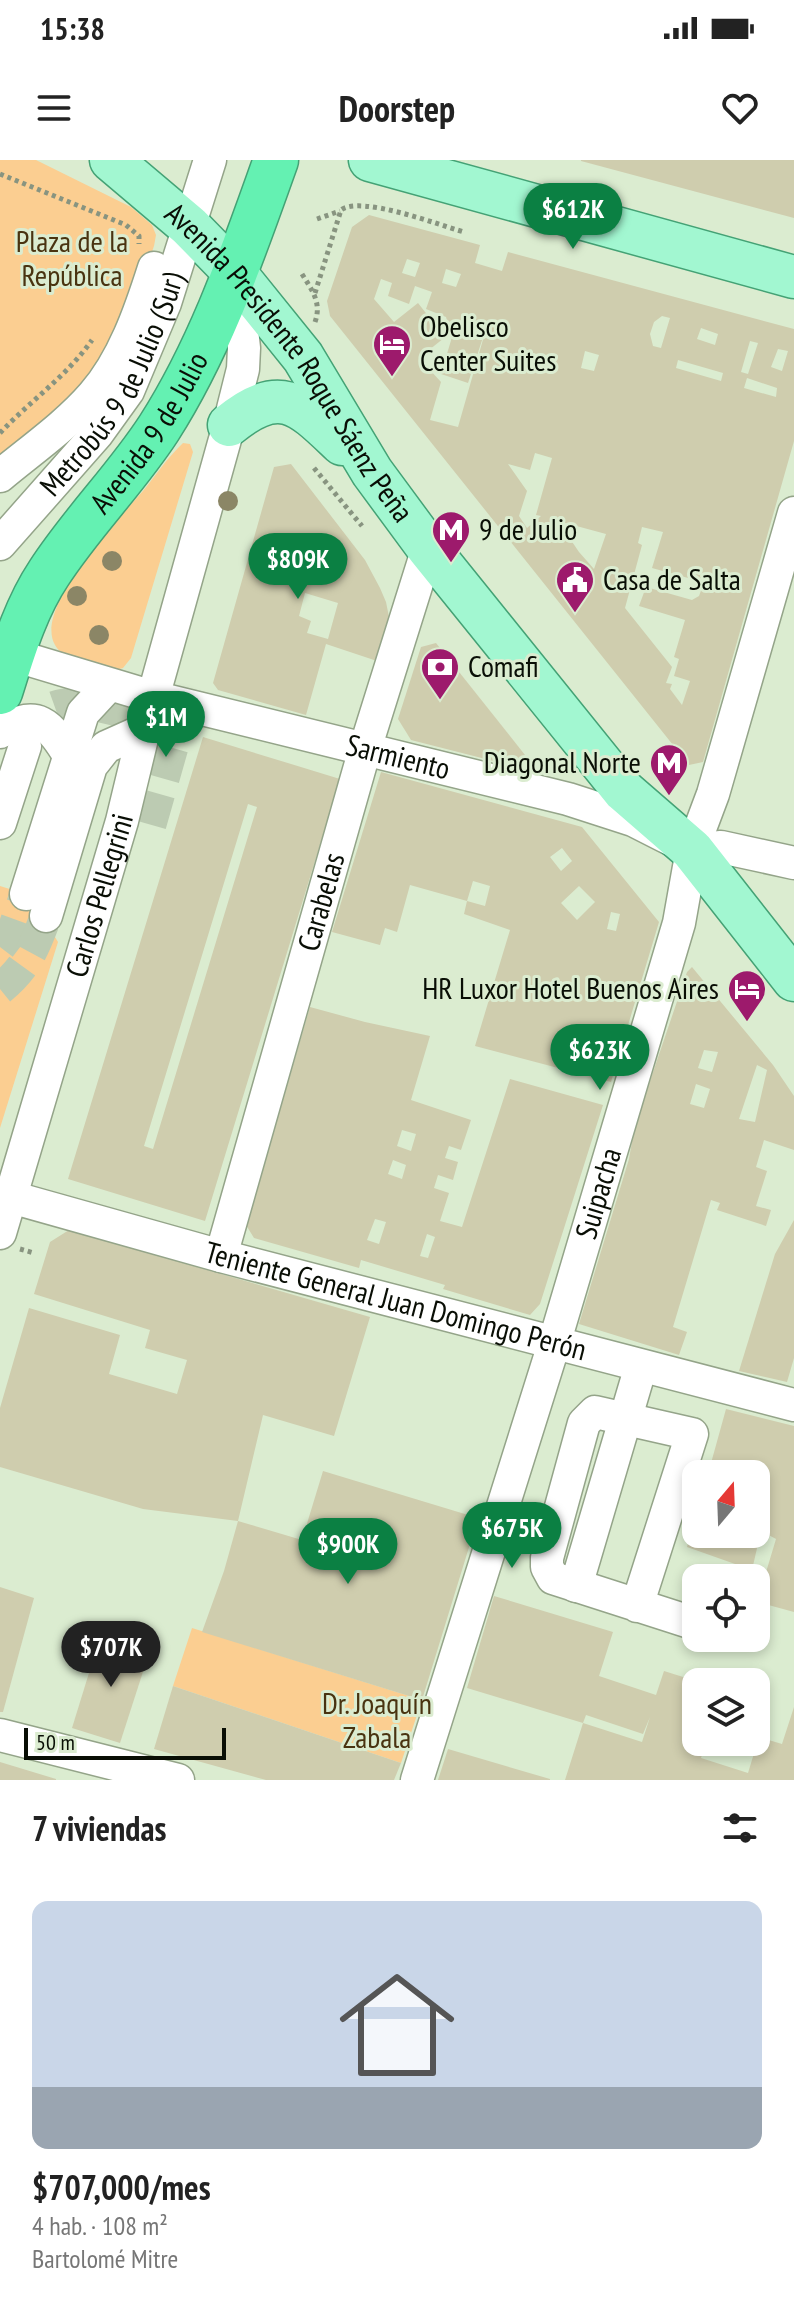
<!DOCTYPE html>
<html lang="es">
<head>
<meta charset="utf-8">
<style>
  :root { --surface:#fff; --page:#f2f2f2; --text:#222; --muted:#767676; --accent:#0b8043 }
  body { margin:0; font-family:"PT Sans Narrow",sans-serif; background:var(--page); color:var(--text); height:100vh; display:flex; flex-direction:column; font-size:30px; white-space:nowrap }
  * { box-sizing:border-box; margin:0 }
  p { font-size:26px; color:var(--muted) }
  .icon { flex:none; width:44px; height:44px; fill:none; stroke:currentColor; stroke-width:2; stroke-linecap:round; stroke-linejoin:round }
  .map { position:relative; height:1620px; overflow:hidden }
  .drawer { display:flex; flex-direction:column; background:var(--surface); flex:1 }
  .drawer>* { flex:none }
  .needle { width:52px; rotate:19deg }
  .controls { position:absolute; left:682px; top:1300px; display:grid; gap:16px }
  .controls a { display:grid; place-items:center; width:88px; height:88px; border-radius:16px; background:var(--surface); box-shadow:0 4px 12px #0003; font-size:40px }
  .scale { position:absolute; left:24px; bottom:20px; width:202px; box-sizing:border-box; padding-left:8px; border:4px solid #090e05; border-top:0; font-size:22px; line-height:28px; white-space:nowrap; color:#090e05; -webkit-text-stroke:6px #dbecd0; paint-order:stroke }
  .price { position:absolute; translate:-50% -68px; padding:0 18px; border-radius:28px; background:var(--accent); color:#fff; font-size:26px; line-height:52px; filter:drop-shadow(0 2px 4px #0008) }
  .price::after { content:''; position:absolute; left:50%; top:48px; width:24px; height:18px; margin-left:-12px; background:inherit; clip-path:polygon(0 0,100% 0,50% 100%) }
  .price.current { background:#222; color:#fff }
  ul { padding:0; list-style:none }
  li { display:grid; align-content:center; gap:16px; height:424px; padding:0 32px }
  li span { display:grid; place-items:center; height:248px; border-radius:16px; color:#555 }
  li>.icon { margin-inline-start:auto }
  span .icon { width:144px; height:144px; fill:#fffc; stroke-width:1 }
  li b { font-size:34px }
  h2 { display:flex; justify-content:space-between; align-items:center; height:96px; padding:0 32px; font-size:34px }
  .status { display:flex; justify-content:space-between; align-items:center; height:56px; padding:0 40px; background:var(--surface); direction:ltr }
  .status svg { height:22px; fill:currentColor }
  header { display:flex; justify-content:space-between; align-items:center; height:104px; padding:0 32px; background:var(--surface); font-size:36px; font-weight:700 }
  .map>svg:first-child { display:block }
  .green { fill:#fbce91 }
  .building { fill:#cfcdae; fill-rule:evenodd }
  .lines { fill:none; stroke-linecap:round; stroke-linejoin:round }
  .minor-tunnel { stroke:#bccbb2; stroke-width:32; stroke-dasharray:32 16; stroke-linecap:butt }
  .minor-casing { stroke:#94a489; stroke-width:35 }
  .major-casing { stroke:#44a275; stroke-width:45 }
  .highway-casing { stroke:#44a275; stroke-width:47 }
  .path { stroke:#889480; stroke-width:5; stroke-dasharray:4 4; stroke-linecap:butt }
  .minor { stroke:#fff; stroke-width:32 }
  .major { stroke:#a2f7d1; stroke-width:42 }
  .highway { stroke:#64f1b2; stroke-width:44 }
  .tree { fill:#8b8666 }
  .labels { text-anchor:middle; stroke-width:6; stroke-linejoin:round; paint-order:stroke }
  .park-label { font-size:30px; fill:#493310; stroke:#dbecd0 }
  .poi-label { font-size:30px; fill:#090e05; stroke:#dbecd0; text-anchor:start }
  .street-label { font-size:30px; fill:#090e05; stroke:#dbecd0 }
</style>
</head>
<body>
<div class="status"><b>15:38</b><svg viewBox="0 0 49 12"><path d="M0 12V9h3v3zM5 12V6h3v6zM10 12V3h3v9zM15 12V0h3v12zM26 1h20v11H26zM47 4h2v5h-2z"/></svg></div>
<header><svg class="icon" aria-label="menu" viewBox="0 0 24 24"><path d="M4 6h16M4 12h16M4 18h16"/></svg>Doorstep<svg class="icon" aria-label="heart" viewBox="0 0 24 24"><path d="M12 20l-8-8c-3-5 5-10 8-4 3-6 11-1 8 4z"/></svg></header>
<div class="map">
<svg width="794" height="1620" viewBox="0 0 794 1620">
  <rect width="100%" height="100%" fill="#dbecd0"/>
  <g class="green">
    <path d="M0,0H36L131,47L152,65L156,75L154,86L128,161L76,235L0,298Z"/>
    <path d="M183,283L190,284L193,292L131,498L123,508L116,510C97,505 65,503 55,485C33,448 119,358 143,331C156,315 168,297 183,283Z"/>
    <path d="M0,726L26,734L56,759L52,772L58,782L0,968Z"/>
    <path d="M192,1468L422,1540L401,1603L173,1526Z"/>
  </g>
  <g class="building">
    <path d="M581,0H794V58L581,1Z"/>
    <path d="M369,55L480,85L475,103L502,111L508,92L794,169V281L703,602L689,605L330,156L327,141L352,67ZM407,99L420,103L415,117L402,113ZM446,109L461,114L456,127L442,123ZM381,119L392,123L388,136L409,144L415,126L432,132L426,149L446,157L448,164L455,167L441,214L468,223L488,162L458,267L430,260L441,222L419,198L449,174L432,155L429,157L418,143L394,162L374,139ZM662,156L670,158L661,188L653,186L650,174L654,162ZM701,168L718,174L715,185L697,179ZM750,181L758,183L748,214L741,212ZM778,189L788,191L782,211L771,207ZM585,191L599,195L594,211L581,208ZM678,200L723,213L721,221L676,208ZM747,218L777,228L776,237L744,228ZM535,293L552,298L536,355L541,356L527,368L519,356L527,331L508,304L530,310ZM558,361L606,374L594,409L579,392ZM642,367L663,372L652,408L699,421L702,428L699,436L692,440L646,427L639,446L685,460L674,497L679,499L674,516L690,521L682,545L670,529L672,524L666,523L672,507L625,448L642,385L638,383Z"/>
    <path d="M291,304L365,400L380,428L386,442L389,457L377,501L326,484L306,555L218,530L213,523L274,307ZM305,433L338,443L328,479L307,473L311,461L299,456Z"/>
    <path d="M436,483L525,595L517,607L411,580L398,559L421,487Z"/>
    <path d="M203,577L340,619L205,1061L68,1019ZM248,644L257,647L153,989L144,986Z"/>
    <path d="M381,612L582,667L659,762L611,922L475,886L510,770L464,754L467,741L410,725L397,772L385,768L380,785L332,772ZM562,688L572,701L561,711L550,697ZM473,721L490,726L485,746L467,741ZM579,726L595,742L577,760L561,743ZM611,752L620,754L616,771L607,769Z"/>
    <path d="M692,807L773,905L794,936V990L764,980L756,1007L767,1011L756,1046L771,1050L766,1066L717,1050L720,1043L711,1040L673,1167L687,1172L679,1195L579,1164L629,999L634,970L647,930L687,812ZM704,890L718,892L712,912L698,908ZM757,905L767,910L755,962L739,959ZM696,924L710,929L704,948L690,944Z"/>
    <path d="M310,847L365,862L430,876L411,940L471,960L461,990L449,986L445,998L458,1002L453,1020L438,1015L434,1028L449,1033L440,1061L462,1067L510,919L603,945L540,1144L530,1155L443,1129L445,1125L361,1100L359,1108L254,1078L246,1065ZM402,970L416,974L411,991L397,986ZM393,1000L406,1005L402,1019L388,1014ZM375,1059L386,1062L379,1084L367,1080ZM427,1074L435,1077L428,1098L420,1096Z"/>
    <path d="M794,1060V1198L787,1222L739,1211L775,1094Z"/>
    <path d="M69,1070L370,1157L334,1276L263,1255L238,1361L143,1349L0,1307V1248L29,1148L120,1175L109,1214L177,1234L187,1200L145,1188L150,1170L34,1134L50,1082Z"/>
    <path d="M726,1249L794,1266V1452L757,1442L776,1379L761,1371L752,1410L687,1387L695,1359L696,1374H756V1314H708Z"/>
    <path d="M323,1311L478,1358L422,1540L202,1472L224,1411L238,1361L302,1380Z"/>
    <path d="M0,1427L34,1438L3,1552H0Z"/>
    <path d="M494,1436L613,1472L599,1516L656,1535L664,1511L696,1521V1582H706L701,1598L748,1613L759,1577L782,1584L794,1547V1620H565L583,1563L642,1582L650,1557L643,1574L586,1555L583,1563L467,1528Z"/>
    <path d="M101,1474L150,1490L120,1583L72,1568Z"/>
    <path d="M173,1526L401,1603L394,1620H266L154,1589Z"/>
    <path d="M448,1589L550,1619V1620H438Z"/>
    <path d="M0,1602L56,1619V1620H0Z"/>
  </g>
  <g class="lines">
    <g class="minor-tunnel">
      <path d="M26,583C30,571 35,560 45,552C76,529 144,560 177,571L148,673"/>
      <path d="M0,787L13,770L26,734"/>
      <path d="M0,829C27,807 34,788 46,756"/>
    </g>
    <g class="minor-casing">
      <g id="minor">
        <path d="M0,316C31,290 66,266 93,235C123,201 140,152 154,108"/>
        <path id="s1" d="M0,384L97,274L128,231L165,143L210,0"/>
        <path id="s2" d="M0,491L153,537L568,639L633,660L692,690L721,687L794,703"/>
        <path d="M0,572C37,548 50,564 70,597"/>
        <path d="M0,663L25,586"/>
        <path d="M26,734L83,553L109,525"/>
        <path d="M46,756L91,606L106,587L144,570"/>
        <path id="s3" d="M0,1034L221,1096L794,1245"/>
        <path id="s4" d="M0,1073L122,661L144,570L229,265L243,209L244,188L236,115"/>
        <path id="s5" d="M221,1096L365,589L428,388"/>
        <path d="M576,1426L641,1206"/>
        <path d="M637,1446L692,1274L595,1252L584,1263L547,1398V1407L553,1418L696,1464"/>
        <path d="M0,1575L178,1620"/>
        <path id="s6" d="M417,1620L554,1184L679,763L692,690L713,634L794,353"/>
      </g>
    </g>
    <g class="major-casing">
      <g id="major">
        <path id="s7" d="M111,0L189,66L236,114L303,197L372,312L428,388L624,631L692,690L794,820"/>
        <path d="M370,0L794,117"/>
        <path d="M229,265C281,222 301,245 342,284"/>
      </g>
    </g>
    <g class="highway-casing">
      <g id="highway">
        <path id="s8" d="M0,532C13,491 25,449 49,413C82,362 126,319 159,268C212,185 243,92 276,0"/>
      </g>
    </g>
    <g class="path">
      <path d="M0,14L126,65L139,76V84"/>
      <path d="M317,59L340,51"/>
      <path d="M302,114C312,130 322,143 315,162"/>
      <path d="M315,133L341,50C361,35 439,65 464,72"/>
      <path d="M0,273C30,241 67,216 92,180"/>
      <path d="M314,308L362,366"/>
      <path d="M20,1089L34,1093"/>
    </g>
    <use href="#minor" class="minor"/>
    <use href="#major" class="major"/>
    <use href="#highway" class="highway"/>
  </g>
  <g class="tree">
    <circle cx="228" cy="341" r="10"/>
    <circle cx="112" cy="401" r="10"/>
    <circle cx="77" cy="436" r="10"/>
    <circle cx="99" cy="475" r="10"/>
  </g>
  <defs>
    <g id="hotel-pin" transform="scale(2)"><path d="M0 17L-7.5 6A9.5 9.5 0 1 1 7.5 6Z" fill="#9d1a6c" stroke="#dbecd0"/><path d="M-6-4.5h1.5V1H6V5H4.5V3h-9V5H-6ZM-4 0a1.8 1.8 0 1 1 3.6 0ZM.5 0V-2.5h3Q6-2.5 6 0Z" fill="#fff"/></g>
    <g id="metro-pin" transform="scale(2)"><path d="M0 17L-7.5 6A9.5 9.5 0 1 1 7.5 6Z" fill="#9d1a6c" stroke="#dbecd0"/><path d="M-5.5 5V-5H-3L0 0L3-5H5.5V5H3V-.5L0 4L-3-.5V5Z" fill="#fff"/></g>
    <g id="civic-pin" transform="scale(2)"><path d="M0 17L-7.5 6A9.5 9.5 0 1 1 7.5 6Z" fill="#9d1a6c" stroke="#dbecd0"/><path d="M-.6-6.5H3V-4.5H.6V-3L4-1V1h2V6H-6V1h2V-1L-.6-3ZM-1.2 2.5V6h2.4V2.5Z" fill="#fff"/></g>
    <g id="bank-pin" transform="scale(2)"><path d="M0 17L-7.5 6A9.5 9.5 0 1 1 7.5 6Z" fill="#9d1a6c" stroke="#dbecd0"/><path d="M-6-4H6V4H-6ZM0-2.3a2.3 2.3 0 1 0 0 4.6a2.3 2.3 0 1 0 0-4.6Z" fill="#fff"/></g>
  </defs>
  <g fill-rule="evenodd">
    <use href="#hotel-pin" x="392" y="184"/>
    <use href="#metro-pin" x="451" y="370"/>
    <use href="#civic-pin" x="575" y="420"/>
    <use href="#bank-pin" x="440" y="507"/>
    <use href="#metro-pin" x="669" y="603"/>
    <use href="#hotel-pin" x="747" y="829"/>
  </g>
  <g class="labels">
    <g class="park-label">
      <text x="72" y="92">Plaza de la<tspan x="72" dy="34">República</tspan></text>
      <text x="377" y="1554">Dr. Joaquín<tspan x="377" dy="34">Zabala</tspan></text>
    </g>
    <g class="poi-label">
      <text x="420" y="177">Obelisco<tspan x="420" dy="34">Center Suites</tspan></text>
      <text x="479" y="380">9 de Julio</text>
      <text x="603" y="430">Casa de Salta</text>
      <text x="468" y="517">Comafi</text>
      <text x="641" y="613" text-anchor="end">Diagonal Norte</text>
      <text x="719" y="839" text-anchor="end">HR Luxor Hotel Buenos Aires</text>
    </g>
    <g class="street-label">
      <text dy="10" stroke="none"><textPath href="#s7" startOffset="272">Avenida Presidente Roque Sáenz Peña</textPath></text>
      <text dy="10" stroke="none"><textPath href="#s1" startOffset="198">Metrobús 9 de Julio (Sur)</textPath></text>
      <text dy="10" stroke="none"><textPath href="#s8" startOffset="302">Avenida 9 de Julio</textPath></text>
      <text dy="10" stroke="none"><textPath href="#s2" startOffset="412">Sarmiento</textPath></text>
      <text dy="10" stroke="none"><textPath href="#s4" startOffset="352">Carlos Pellegrini</textPath></text>
      <text dy="10" stroke="none"><textPath href="#s5" startOffset="368">Carabelas</textPath></text>
      <text dy="10" stroke="none"><textPath href="#s6" startOffset="614">Suipacha</textPath></text>
      <text dy="10" stroke="none"><textPath href="#s3" startOffset="410">Teniente General Juan Domingo Perón</textPath></text>
    </g>
  </g>
</svg>
<div class="controls">
<a><svg class="needle" viewBox="-14 -14 28 28"><path d="M0-13l5 13h-10z" fill="#e53935"/><path d="M0 13l5-13h-10z" fill="#767676"/></svg></a>
<a><svg class="icon" aria-label="locate" viewBox="0 0 24 24"><circle cx="12" cy="12" r="6"/><path d="M12 2v4M12 18v4M2 12h4M18 12h4"/></svg></a>
<a><svg class="icon" aria-label="layers" viewBox="0 0 24 24"><path d="M12 4l9 5-9 5-9-5zM3 14l9 5 9-5"/></svg></a>
</div>
<div class="scale">50 m</div>
<b class="price" style="left:573px;top:91px">$612K</b>
<b class="price" style="left:298px;top:441px">$809K</b>
<b class="price" style="left:166px;top:599px">$1M</b>
<b class="price" style="left:600px;top:932px">$623K</b>
<b class="price" style="left:512px;top:1410px">$675K</b>
<b class="price" style="left:348px;top:1426px">$900K</b>
<b class="price current" style="left:111px;top:1529px">$707K</b>
</div>
<section class="drawer">
<h2>7 viviendas<svg class="icon" aria-label="filters" viewBox="0 0 24 24"><path d="M4 7h16M4 17h16"/><circle cx="9" cy="7" r="2"/><circle cx="15" cy="17" r="2"/></svg></h2>
<ul>
<li><span style="background:linear-gradient(#c9d6e8 75%,#9aa5b1 0)"><svg class="icon" aria-label="home" viewBox="0 0 24 24"><path d="M3 11l9-7 9 7M6 9v11h12V9"/></svg></span><div><b>$707,000/mes</b><p>4 hab. · 108 m²</p><p>Bartolomé Mitre</p></div></li>
</ul>
</section>
</body>
</html>
